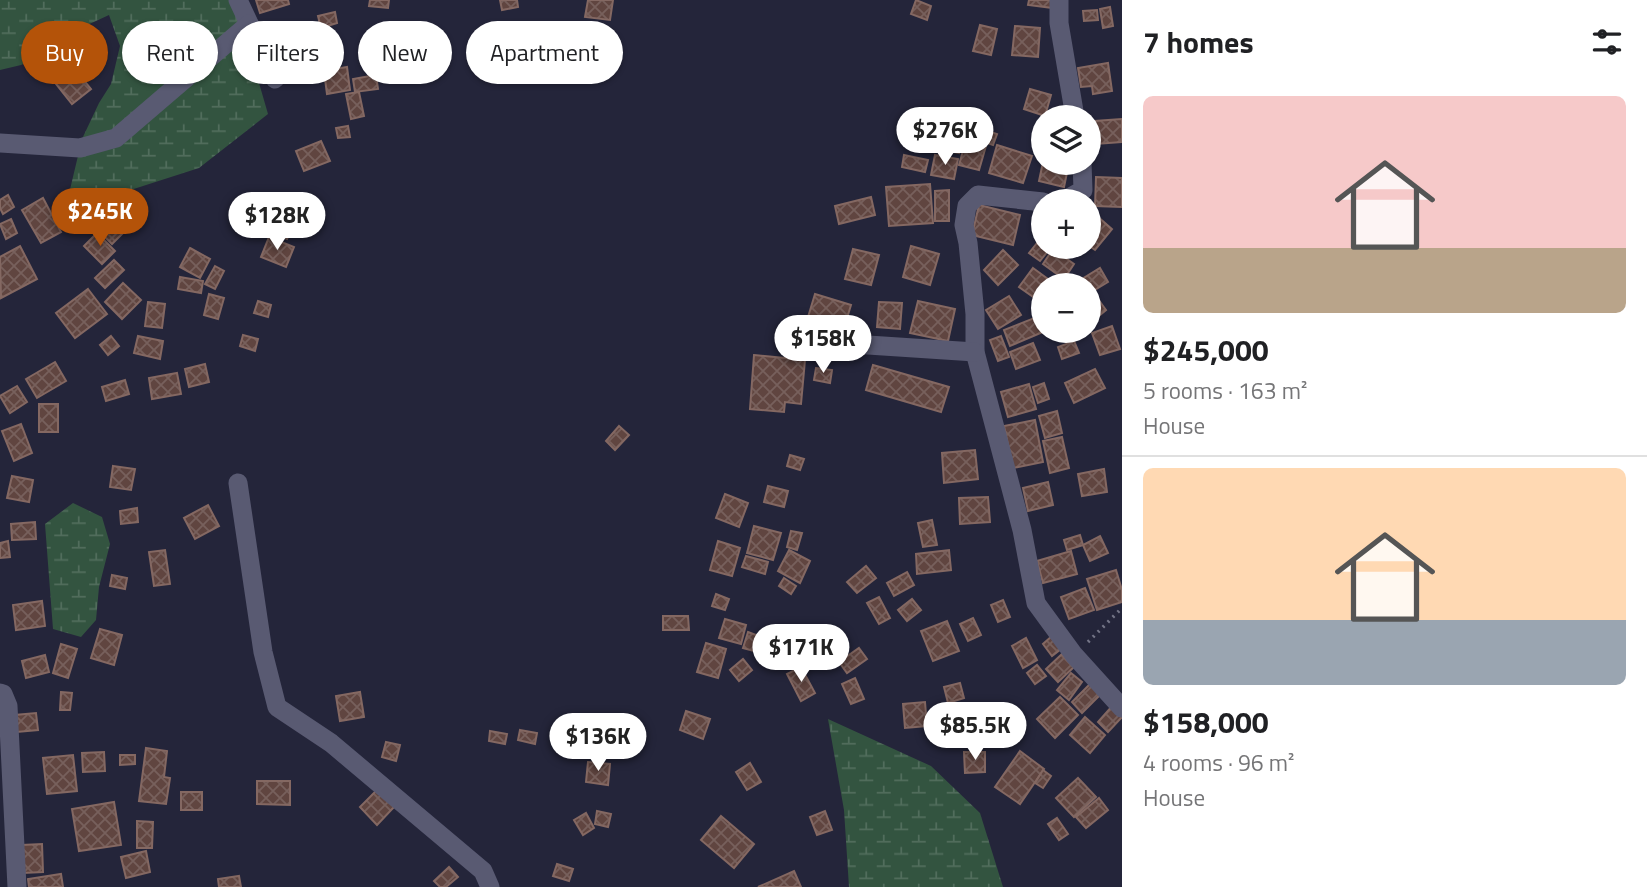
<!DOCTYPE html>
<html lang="en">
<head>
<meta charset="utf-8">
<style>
  :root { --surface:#fff; --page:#f6f6f6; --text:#202124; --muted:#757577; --line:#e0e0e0; --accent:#b45309 }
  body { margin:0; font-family:"Titillium Web",sans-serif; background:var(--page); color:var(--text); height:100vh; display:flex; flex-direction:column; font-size:26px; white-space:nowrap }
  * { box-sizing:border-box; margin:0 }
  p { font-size:23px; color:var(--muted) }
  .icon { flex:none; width:38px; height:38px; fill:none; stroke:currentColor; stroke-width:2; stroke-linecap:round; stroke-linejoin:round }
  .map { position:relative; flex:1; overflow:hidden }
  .drawer { display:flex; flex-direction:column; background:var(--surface); width:525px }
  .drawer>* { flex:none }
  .top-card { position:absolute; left:21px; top:21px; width:665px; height:63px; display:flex; gap:14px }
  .tools { position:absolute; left:1031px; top:105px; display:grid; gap:14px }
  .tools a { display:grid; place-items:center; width:70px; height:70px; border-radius:50%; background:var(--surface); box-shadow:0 2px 5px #0004; font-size:35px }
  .price { position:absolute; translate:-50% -60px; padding:0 16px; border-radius:24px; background:#fff; color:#222; font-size:23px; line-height:46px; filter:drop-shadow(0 2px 4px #0008) }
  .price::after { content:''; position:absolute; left:50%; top:42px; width:21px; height:16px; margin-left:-10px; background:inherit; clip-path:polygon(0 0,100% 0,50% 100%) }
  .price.current { background:var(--accent); color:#fff }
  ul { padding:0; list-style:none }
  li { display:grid; align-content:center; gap:14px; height:371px; padding:0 21px }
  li+li { border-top:2px solid var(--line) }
  li span { display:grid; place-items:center; height:217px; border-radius:10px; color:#555 }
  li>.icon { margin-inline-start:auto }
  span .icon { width:126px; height:126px; fill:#fffc; stroke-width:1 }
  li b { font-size:30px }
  h2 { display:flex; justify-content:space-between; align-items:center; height:84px; padding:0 21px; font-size:30px }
  .pill { padding:0 24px; border-radius:32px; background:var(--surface); box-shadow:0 2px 5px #0004; font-size:24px; line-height:63px }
  .pill.current { background:var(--accent); color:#fff }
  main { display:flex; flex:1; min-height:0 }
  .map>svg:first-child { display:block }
  .wetland { fill:url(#wetland-marsh) }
  .building { fill:url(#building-cross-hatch); stroke:#846862; stroke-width:2 }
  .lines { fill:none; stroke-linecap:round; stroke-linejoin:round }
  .path { stroke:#747587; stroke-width:3.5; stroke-dasharray:2 5; stroke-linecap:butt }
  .minor { stroke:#595a72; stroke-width:19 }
</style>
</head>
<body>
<main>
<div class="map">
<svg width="1122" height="887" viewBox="0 0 1122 887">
  <defs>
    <pattern id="wetland-marsh" width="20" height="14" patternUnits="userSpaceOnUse" patternTransform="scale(1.75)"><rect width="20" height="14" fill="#335440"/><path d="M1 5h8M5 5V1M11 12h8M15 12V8" fill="none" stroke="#516d5c"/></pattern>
    <pattern id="building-cross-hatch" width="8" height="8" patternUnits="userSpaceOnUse" patternTransform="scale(1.75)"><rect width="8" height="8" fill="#604540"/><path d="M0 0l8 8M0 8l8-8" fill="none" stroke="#77605c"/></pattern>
  </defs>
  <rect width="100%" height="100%" fill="#24253a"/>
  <g class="wetland">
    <path d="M0,0H235L268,114L199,168L115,195L69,230L68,198L82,139L99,103L111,84L120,46L109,15L72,32L43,55L21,65L0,70Z"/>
    <path d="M73,503L102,517L110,544L99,587L96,620L81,637L53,629L45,524Z"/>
    <path d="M828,719L931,766L980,813L1003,887H849L844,810Z"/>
  </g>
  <g class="building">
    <path d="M256,0H288L289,4L260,13Z"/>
    <path d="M370,0H389L388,8L369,6Z"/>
    <path d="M500,0H517L518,7L502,10Z"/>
    <path d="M588,0H613L610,20L585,17Z"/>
    <path d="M916,0L931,6L927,20L911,14Z"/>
    <path d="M1029,0H1053V8L1028,5Z"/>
    <path d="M1110,7L1113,26L1103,28L1100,9Z"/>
    <path d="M1097,10L1098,20L1084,21L1083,11Z"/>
    <path d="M335,12L337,23L321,28L318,16Z"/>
    <path d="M980,25L997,29L991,55L973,51Z"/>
    <path d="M1015,26L1040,28L1038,57L1012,55Z"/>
    <path d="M315,31L324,56L291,68L282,42Z"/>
    <path d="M587,34H597L596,48L586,47Z"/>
    <path d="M1108,63L1112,91L1093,94L1092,86L1081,87L1078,68Z"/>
    <path d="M347,67L350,90L327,94L324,71Z"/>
    <path d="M75,69L91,89L72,104L56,84Z"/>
    <path d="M376,75L378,89L355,92L353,79Z"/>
    <path d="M1030,89L1051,95L1045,116L1024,109Z"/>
    <path d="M359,92L364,116L351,119L346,94Z"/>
    <path d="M1122,119V142L1096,144L1095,121Z"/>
    <path d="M348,126L350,137L338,138L336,128Z"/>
    <path d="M942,126L963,130L959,153L938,149Z"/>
    <path d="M985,130L997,134L993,145L981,141Z"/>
    <path d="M966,140L986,146L979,170L959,165Z"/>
    <path d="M321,141L330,161L304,171L296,151Z"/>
    <path d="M997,145L1032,156L1023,183L989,173Z"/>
    <path d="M904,155L928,160L925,172L902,167Z"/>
    <path d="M935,155L958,159L954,179L931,175Z"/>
    <path d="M1043,162L1068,168L1064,187L1039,181Z"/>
    <path d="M1096,177L1122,178V207L1095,206Z"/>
    <path d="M930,184L933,223L889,226L886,187Z"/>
    <path d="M949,190V221H935V191Z"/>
    <path d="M8,195L14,207L3,214L0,208V200Z"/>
    <path d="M871,197L875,215L839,224L835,206Z"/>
    <path d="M43,198L61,232L41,243L22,210Z"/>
    <path d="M979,205L1020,215L1013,245L972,235Z"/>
    <path d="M108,216L124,232L112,244L96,228Z"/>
    <path d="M283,216L296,222L287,239L274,233Z"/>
    <path d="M1097,216L1112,229L1095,250L1088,245V226Z"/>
    <path d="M11,219L17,233L6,239L0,224Z"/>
    <path d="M97,233L115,251L102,264L84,246Z"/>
    <path d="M269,237L294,247L286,267L261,257Z"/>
    <path d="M1037,243L1048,251L1040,261L1029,253Z"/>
    <path d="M20,246L37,279L1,298L0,257Z"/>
    <path d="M911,246L939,254L930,285L903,277Z"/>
    <path d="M190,248L210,259L200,278L180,267Z"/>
    <path d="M853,249L879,255L871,285L845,279Z"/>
    <path d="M1053,249L1074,264L1064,279L1043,264Z"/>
    <path d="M1003,250L1018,265L998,285L984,270Z"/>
    <path d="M114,260L124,270L105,288L95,278Z"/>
    <path d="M215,266L224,271L215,289L205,284Z"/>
    <path d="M1033,268L1052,282L1050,285H1043V295L1039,301L1019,287Z"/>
    <path d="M1100,268L1108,282L1088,294V285H1079L1077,282Z"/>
    <path d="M180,277L203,281L201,293L178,289Z"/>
    <path d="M123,283L141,300L122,319L105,302Z"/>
    <path d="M88,289L107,314L75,338L56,313Z"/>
    <path d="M209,294L224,298L218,319L204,315Z"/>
    <path d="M815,294L851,305L841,338L805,327Z"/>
    <path d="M1009,296L1021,315L998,329L986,310Z"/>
    <path d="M1098,299L1106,310L1093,321L1088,316V306Z"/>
    <path d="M258,301L271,305L268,317L254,313Z"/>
    <path d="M918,301L955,309L948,341L910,333Z"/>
    <path d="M148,302L165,304L162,328L145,326Z"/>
    <path d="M879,302L902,303L900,329L877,327Z"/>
    <path d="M1037,317L1043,332L1010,346L1004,330Z"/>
    <path d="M1112,326L1120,349L1100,355L1092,333Z"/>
    <path d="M243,335L258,339L255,351L240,346Z"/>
    <path d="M111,336L119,346L108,355L100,345Z"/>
    <path d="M138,336L163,341L160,359L134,353Z"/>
    <path d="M1001,336L1009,357L998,361L990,340Z"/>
    <path d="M1074,341L1079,353L1062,359L1058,347Z"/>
    <path d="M1033,343L1040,360L1016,369L1010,352Z"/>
    <path d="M754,355L805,360L801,404L785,402L784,412L750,409Z"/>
    <path d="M55,362L66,381L37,398L26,379Z"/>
    <path d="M205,364L209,382L189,387L185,369Z"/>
    <path d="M873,365L949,387L941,412L866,390Z"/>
    <path d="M816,368L832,370L830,383L814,380Z"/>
    <path d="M1095,369L1105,388L1074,403L1065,383Z"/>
    <path d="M177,373L181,394L152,399L149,378Z"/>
    <path d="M125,380L129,394L106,401L102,387Z"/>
    <path d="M1044,383L1049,399L1038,403L1033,387Z"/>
    <path d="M1029,384L1036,409L1008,417L1001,392Z"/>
    <path d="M17,386L27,402L10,413L0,396Z"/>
    <rect x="39" y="404" width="19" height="28"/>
    <path d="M1057,411L1062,433L1045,438L1039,416Z"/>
    <path d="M1035,420L1043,462L1013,468L1004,426Z"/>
    <path d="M21,424L32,453L14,461L2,431Z"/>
    <path d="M619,426L629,435L615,450L606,441Z"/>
    <path d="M1062,437L1069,468L1050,473L1043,441Z"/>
    <path d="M975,450L978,479L944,483L942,453Z"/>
    <path d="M790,455L804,459L800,470L787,466Z"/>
    <path d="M113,466L135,469L131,490L110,487Z"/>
    <path d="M1104,469L1107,492L1082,496L1078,474Z"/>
    <path d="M12,476L33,480L29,502L7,498Z"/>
    <path d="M1048,482L1053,505L1028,511L1023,488Z"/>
    <path d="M768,486L788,491L784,507L764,502Z"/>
    <path d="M725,494L748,503L739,527L716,518Z"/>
    <path d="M988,497L990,522L960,524L959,498Z"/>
    <path d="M208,505L219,526L195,539L184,518Z"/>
    <path d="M137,508L138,522L121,524L120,511Z"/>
    <path d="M932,520L937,545L923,547L918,523Z"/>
    <path d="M35,522L36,539L12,540L11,524Z"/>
    <path d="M754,526L781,533L773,560L747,553Z"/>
    <path d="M791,531L802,533L797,550L787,547Z"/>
    <path d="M1080,535L1083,545L1067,550L1064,540Z"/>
    <path d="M1100,536L1108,553L1090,561L1083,545Z"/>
    <path d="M8,541L10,557L0,558V543Z"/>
    <path d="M718,541L740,548L732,576L710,570Z"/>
    <path d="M165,550L170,584L154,586L149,552Z"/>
    <path d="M789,550L810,561L800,583L778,571Z"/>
    <path d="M949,550L951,570L917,574L916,554Z"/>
    <path d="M1071,551L1077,574L1043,583L1037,561Z"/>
    <path d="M746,556L768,562L765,574L742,567Z"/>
    <path d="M866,566L876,578L857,593L847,582Z"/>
    <path d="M1116,570L1122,590V602L1097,610L1087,579Z"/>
    <path d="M907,572L914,585L894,596L887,583Z"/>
    <path d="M112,575L127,578L125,589L110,586Z"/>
    <path d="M784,578L796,586L791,594L779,586Z"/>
    <path d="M1085,588L1094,610L1069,619L1061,597Z"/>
    <path d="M716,594L729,599L725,610L712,606Z"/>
    <path d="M879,597L890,618L879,624L867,603Z"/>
    <path d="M912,599L921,610L907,621L898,610Z"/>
    <path d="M1003,600L1010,617L998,622L991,605Z"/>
    <path d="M42,601L45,626L16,630L13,605Z"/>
    <path d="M663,616H688L689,630H663Z"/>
    <path d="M973,618L981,635L968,641L960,624Z"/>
    <path d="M725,619L746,625L741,644L719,638Z"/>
    <path d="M947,621L959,651L933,661L921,631Z"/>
    <path d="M100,629L122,635L114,665L91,658Z"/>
    <path d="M748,632L759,636L754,651L743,648Z"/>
    <path d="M1052,636L1061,649L1052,656L1043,644Z"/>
    <path d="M1026,638L1037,660L1023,668L1012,646Z"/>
    <path d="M706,643L726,649L718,678L697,672Z"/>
    <path d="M61,644L77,649L68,678L53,673Z"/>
    <path d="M859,648L867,659L847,673L839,662Z"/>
    <path d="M1062,654L1074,667L1058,682L1046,669Z"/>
    <path d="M45,655L49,672L26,678L22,661Z"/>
    <path d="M743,659L752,670L739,681L730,670Z"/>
    <path d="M1037,665L1046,676L1035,684L1027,673Z"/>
    <path d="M801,667L815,693L801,701L787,674Z"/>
    <path d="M1071,673L1082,682L1069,700L1057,690Z"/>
    <path d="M855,678L864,699L851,704L842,684Z"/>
    <path d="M960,683L964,698L948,703L944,687Z"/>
    <path d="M1090,684L1100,695L1082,713L1072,702Z"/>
    <path d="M61,692L72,693L70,710H60Z"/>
    <path d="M360,692L364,717L340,721L336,696Z"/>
    <path d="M1060,697L1078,715L1055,738L1037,719Z"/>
    <path d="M925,702L927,726L905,728L903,704Z"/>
    <path d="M1113,705L1122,717L1108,732L1098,722Z"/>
    <path d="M686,711L710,719L703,739L680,730Z"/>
    <path d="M36,713L38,730L17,732L15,715Z"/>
    <path d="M1085,717L1105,735L1090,753L1070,735Z"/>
    <path d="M942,719L951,722L947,736L937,733Z"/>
    <path d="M520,730L537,733L535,744L518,740Z"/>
    <path d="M490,731L507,734L505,744L489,741Z"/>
    <path d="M386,742L400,745L396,761L382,757Z"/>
    <path d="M146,748L167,751L164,777L170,778L166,804L139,801Z"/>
    <path d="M1020,751L1044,769L1020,804L995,787Z"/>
    <path d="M104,752L105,771L83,772L82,753Z"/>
    <path d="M964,752H985V772L965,773Z"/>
    <path d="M73,755L77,791L47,794L43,758Z"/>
    <path d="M120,755H135V764L120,765Z"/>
    <path d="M588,762L610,764L608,785L586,782Z"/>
    <path d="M750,763L761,782L747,790L736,772Z"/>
    <path d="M1043,770L1051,776L1043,788L1035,783Z"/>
    <path d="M1078,778L1096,797L1074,817L1056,798Z"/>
    <path d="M257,781H290V805L257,804Z"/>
    <path d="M377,790L394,807L377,825L360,807Z"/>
    <rect x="181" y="792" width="21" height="18"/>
    <path d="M1099,798L1108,810L1086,828L1076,817Z"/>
    <path d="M114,802L121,845L79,851L72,809Z"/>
    <path d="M597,811L611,814L608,827L595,824Z"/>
    <path d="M825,811L832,830L817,835L810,817Z"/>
    <path d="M586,813L594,828L583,835L574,820Z"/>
    <path d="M721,816L754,844L734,868L701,840Z"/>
    <path d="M1057,818L1068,834L1059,840L1048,824Z"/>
    <path d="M137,821L153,822L152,848H137Z"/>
    <path d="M42,844L43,872L23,873L22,845Z"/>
    <path d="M146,851L150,872L126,878L121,857Z"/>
    <path d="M557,864L573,869L569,881L553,876Z"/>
    <path d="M449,867L458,877L446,887H440L434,881Z"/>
    <path d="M794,871L801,887H758Z"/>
    <path d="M61,874L63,887H29L28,879Z"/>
    <path d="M239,876L241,887H219L218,879Z"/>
  </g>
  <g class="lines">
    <path class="path" d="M1088,642L1122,608"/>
    <g class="minor">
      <path d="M238,0L275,79"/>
      <path d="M1059,0V23L1075,117"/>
      <path d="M0,143L80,148L116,138L249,24"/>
      <path d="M1058,201L1065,200L1083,190L1082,163"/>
      <path d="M1043,202L978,195L967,206L964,225L968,243L975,314V352L1022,530L1036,603L1074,655L1122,708"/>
      <path d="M822,342L975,352"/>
      <path d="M238,483L263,652L277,707L331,743L483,871L490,887"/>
      <path d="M0,693L3,694L8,706L17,887"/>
    </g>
  </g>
</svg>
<div class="tools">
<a><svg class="icon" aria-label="layers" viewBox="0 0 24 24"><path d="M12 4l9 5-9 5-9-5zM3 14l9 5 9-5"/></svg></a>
<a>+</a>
<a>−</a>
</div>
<b class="price" style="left:945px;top:167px">$276K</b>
<b class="price current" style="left:100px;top:248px">$245K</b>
<b class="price" style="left:277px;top:252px">$128K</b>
<b class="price" style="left:823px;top:375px">$158K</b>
<b class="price" style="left:801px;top:684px">$171K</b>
<b class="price" style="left:975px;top:762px">$85.5K</b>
<b class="price" style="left:598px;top:773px">$136K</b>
<div class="top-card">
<a class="pill current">Buy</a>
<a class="pill">Rent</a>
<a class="pill">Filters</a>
<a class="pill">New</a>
<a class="pill">Apartment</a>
</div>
</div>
<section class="drawer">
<h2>7 homes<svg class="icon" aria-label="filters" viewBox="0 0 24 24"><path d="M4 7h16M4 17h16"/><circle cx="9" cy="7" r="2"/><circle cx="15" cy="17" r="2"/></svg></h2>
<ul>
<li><span style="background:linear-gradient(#f6c9c9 70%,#b9a48a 0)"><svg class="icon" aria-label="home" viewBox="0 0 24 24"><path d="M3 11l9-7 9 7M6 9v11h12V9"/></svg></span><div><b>$245,000</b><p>5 rooms · 163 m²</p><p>House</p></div></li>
<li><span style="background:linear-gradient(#ffd9b3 70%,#9aa5b1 0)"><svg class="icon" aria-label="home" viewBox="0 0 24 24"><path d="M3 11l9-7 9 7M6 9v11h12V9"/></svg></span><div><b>$158,000</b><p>4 rooms · 96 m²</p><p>House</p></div></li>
</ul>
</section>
</main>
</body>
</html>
